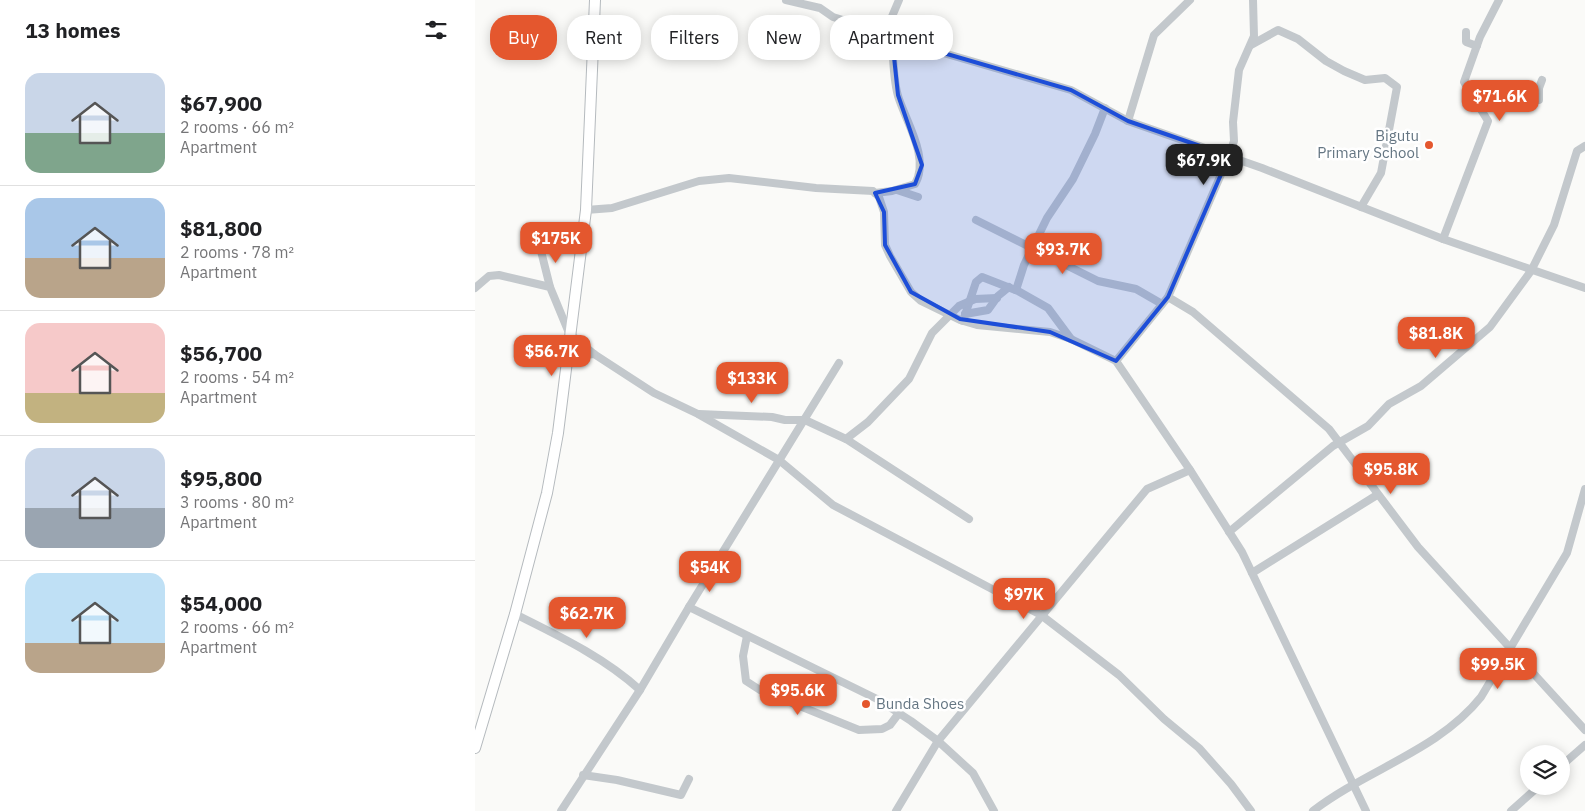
<!DOCTYPE html>
<html lang="en">
<head>
<meta charset="utf-8">
<style>
  :root { --surface:#fff; --page:#f6f6f6; --text:#202124; --muted:#757577; --line:#e0e0e0; --accent:#e4572e }
  body { margin:0; font-family:"IBM Plex Sans",sans-serif; background:var(--page); color:var(--text); height:100vh; display:flex; flex-direction:column; font-size:19px; white-space:nowrap }
  * { box-sizing:border-box; margin:0 }
  p { font-size:16px; color:var(--muted) }
  .icon { flex:none; width:28px; height:28px; fill:none; stroke:currentColor; stroke-width:2; stroke-linecap:round; stroke-linejoin:round }
  .map { position:relative; flex:1; overflow:hidden }
  .details { display:flex; flex-direction:column; background:var(--surface); width:475px }
  .details>* { flex:none }
  .banner { position:absolute; left:15px; top:15px; width:475px; height:45px; display:flex; gap:10px }
  .controls { position:absolute; left:1045px; top:745px; display:grid; gap:10px }
  .controls a { display:grid; place-items:center; width:50px; height:50px; border-radius:50%; background:var(--surface); box-shadow:0 2px 12px #0003; font-size:25px }
  .price { position:absolute; translate:-50% -42px; padding:0 11px; border-radius:10px; background:var(--accent); color:#fff; font-size:16px; line-height:32px; filter:drop-shadow(0 1px 2px #0008) }
  .price::after { content:''; position:absolute; left:50%; top:30px; width:15px; height:11px; margin-left:-8px; background:inherit; clip-path:polygon(0 0,100% 0,50% 100%) }
  .price.active { background:#222; color:#fff }
  ul { padding:0; list-style:none }
  li { display:flex; align-items:center; gap:15px; height:125px; padding:0 25px }
  li+li { border-top:1px solid var(--line) }
  li span { display:grid; place-items:center; flex:none; width:140px; height:100px; border-radius:15px; color:#555 }
  li>.icon { margin-inline-start:auto }
  span .icon { width:60px; height:60px; fill:#fffc; stroke-width:1 }
  li b { font-size:21px }
  h2 { display:flex; justify-content:space-between; align-items:center; height:60px; padding:0 25px; font-size:21px }
  .pill { padding:0 18px; border-radius:20px; background:var(--surface); box-shadow:0 2px 12px #0003; font-size:18px; line-height:45px }
  .pill.active { background:var(--accent); color:#fff }
  main { display:flex; flex:1; min-height:0 }
  .map>svg:first-child { display:block }
  .lines { fill:none; stroke-linecap:round; stroke-linejoin:round }
  .major-casing { stroke:#b5babe; stroke-width:12 }
  .minor { stroke:#c3c8cc; stroke-width:8 }
  .major { stroke:#fff; stroke-width:10 }
  .marked { fill:#1d4ed8; fill-opacity:0.2; stroke:#1d4ed8; stroke-width:4; stroke-linejoin:round }
  .poi-dot { fill:#e4572e; stroke:#fff; stroke-width:2 }
  .labels { text-anchor:middle; stroke-width:5; stroke-linejoin:round; paint-order:stroke }
  .poi-label { font-size:15px; fill:#657683; stroke:#fff; text-anchor:end }
</style>
</head>
<body>
<main>
<section class="details">
<h2>13 homes<svg class="icon" aria-label="filters" viewBox="0 0 24 24"><path d="M4 7h16M4 17h16"/><circle cx="9" cy="7" r="2"/><circle cx="15" cy="17" r="2"/></svg></h2>
<ul>
<li><span style="background:linear-gradient(#c9d6e8 60%,#7fa58c 0)"><svg class="icon" aria-label="home" viewBox="0 0 24 24"><path d="M3 11l9-7 9 7M6 9v11h12V9"/></svg></span><div><b>$67,900</b><p>2 rooms · 66 m²</p><p>Apartment</p></div></li>
<li><span style="background:linear-gradient(#a9c7e8 60%,#b9a48a 0)"><svg class="icon" aria-label="home" viewBox="0 0 24 24"><path d="M3 11l9-7 9 7M6 9v11h12V9"/></svg></span><div><b>$81,800</b><p>2 rooms · 78 m²</p><p>Apartment</p></div></li>
<li><span style="background:linear-gradient(#f6c9c9 70%,#c2b280 0)"><svg class="icon" aria-label="home" viewBox="0 0 24 24"><path d="M3 11l9-7 9 7M6 9v11h12V9"/></svg></span><div><b>$56,700</b><p>2 rooms · 54 m²</p><p>Apartment</p></div></li>
<li><span style="background:linear-gradient(#c9d6e8 60%,#9aa5b1 0)"><svg class="icon" aria-label="home" viewBox="0 0 24 24"><path d="M3 11l9-7 9 7M6 9v11h12V9"/></svg></span><div><b>$95,800</b><p>3 rooms · 80 m²</p><p>Apartment</p></div></li>
<li><span style="background:linear-gradient(#bfe0f5 70%,#b9a48a 0)"><svg class="icon" aria-label="home" viewBox="0 0 24 24"><path d="M3 11l9-7 9 7M6 9v11h12V9"/></svg></span><div><b>$54,000</b><p>2 rooms · 66 m²</p><p>Apartment</p></div></li>
</ul>
</section>
<div class="map">
<svg width="1110" height="811" viewBox="0 0 1110 811">
  <rect width="100%" height="100%" fill="#fafaf8"/>
  <g class="lines">
    <g class="major-casing">
      <path id="major" d="M0,748L40,614L72,493L83,433L111,210L120,0"/>
    </g>
    <g class="minor">
      <path d="M311,0L345,8L358,17L410,33L417,38L596,90L653,121L787,168L968,239L1110,288"/>
      <path d="M991,32V42L1002,46"/>
      <path d="M410,33L424,0"/>
      <path d="M776,45L803,30L823,39L851,61L869,71L890,80L910,78L922,87L906,173L886,207"/>
      <path d="M995,91C1016,92 1046,102 1064,100V88L1067,80"/>
      <path d="M653,121L679,35L715,0"/>
      <path d="M422,190L443,197"/>
      <path d="M400,193L417,191L440,184C455,158 431,122 423,96C418,78 418,57 417,38"/>
      <path d="M111,210L137,208L224,181L254,178L341,188L398,191L404,197L409,212L410,245L415,256L436,292L446,301L485,320L502,325L575,332L596,339L641,361L715,470L767,552L891,811"/>
      <path d="M501,220L623,281L661,289L687,304"/>
      <path d="M968,239L1013,121L989,82L1005,37L1024,0"/>
      <path d="M65,247L75,287"/>
      <path d="M0,288L14,276L24,275L75,287L94,333L119,354L179,393L223,414L304,460L358,505L566,615L644,675L689,719L724,748L756,784L776,811"/>
      <path d="M541,290L549,265L572,218L598,179L620,134L630,108"/>
      <path d="M693,297L718,312L854,429L943,547L1110,730"/>
      <path d="M490,314L513,310L523,296L534,287"/>
      <path d="M488,321L501,282L507,277L543,291L573,308L596,339"/>
      <path d="M92,357L119,354"/>
      <path d="M641,361L693,297L754,156L759,141L758,122L764,70L779,36L778,0"/>
      <path d="M224,414L297,417L310,420H330L371,439L393,422L434,379L457,333L484,306L500,299L522,298"/>
      <path d="M371,439L494,519"/>
      <path d="M754,532L858,446L893,426L914,404L946,386L1015,327L1056,271L1079,225L1102,151L1110,146"/>
      <path d="M777,573L902,495"/>
      <path d="M214,607L402,699L436,721L463,741L498,773L519,811"/>
      <path d="M40,614C84,636 129,657 165,690"/>
      <path d="M272,636L268,656L271,681L285,690L384,730L407,729L415,725L424,713"/>
      <path d="M1086,766L1110,745"/>
      <path d="M108,775L142,780L206,795L214,779"/>
      <path d="M86,811L165,690L214,607L364,363"/>
      <path d="M421,811L463,741L672,489L715,470"/>
      <path d="M838,811C891,770 964,750 1006,697L1092,553L1110,489"/>
      <path d="M1036,811L1064,786"/>
    </g>
    <use href="#major" class="major"/>
  </g>
  <path class="marked" d="M417,38L596,90L653,121L754,156L693,297L641,361L575,332L485,319L436,292L410,245L409,212L400,193L440,184L447,165L423,95Z"/>
  <g class="poi-dot">
    <circle cx="954" cy="145" r="5"/>
    <circle cx="391" cy="704" r="5"/>
  </g>
  <g class="labels">
    <g class="poi-label">
      <text x="944" y="141">Bigutu<tspan x="944" dy="17">Primary School</tspan></text>
      <text x="401" y="709" text-anchor="start">Bunda Shoes</text>
    </g>
  </g>
</svg>
<div class="controls">
<a><svg class="icon" aria-label="layers" viewBox="0 0 24 24"><path d="M12 4l9 5-9 5-9-5zM3 14l9 5 9-5"/></svg></a>
</div>
<b class="price" style="left:1025px;top:122px">$71.6K</b>
<b class="price active" style="left:729px;top:186px">$67.9K</b>
<b class="price" style="left:81px;top:264px">$175K</b>
<b class="price" style="left:588px;top:275px">$93.7K</b>
<b class="price" style="left:961px;top:359px">$81.8K</b>
<b class="price" style="left:77px;top:377px">$56.7K</b>
<b class="price" style="left:277px;top:404px">$133K</b>
<b class="price" style="left:916px;top:495px">$95.8K</b>
<b class="price" style="left:235px;top:593px">$54K</b>
<b class="price" style="left:549px;top:620px">$97K</b>
<b class="price" style="left:112px;top:639px">$62.7K</b>
<b class="price" style="left:1023px;top:690px">$99.5K</b>
<b class="price" style="left:323px;top:716px">$95.6K</b>
<div class="banner">
<a class="pill active">Buy</a>
<a class="pill">Rent</a>
<a class="pill">Filters</a>
<a class="pill">New</a>
<a class="pill">Apartment</a>
</div>
</div>
</main>
</body>
</html>
